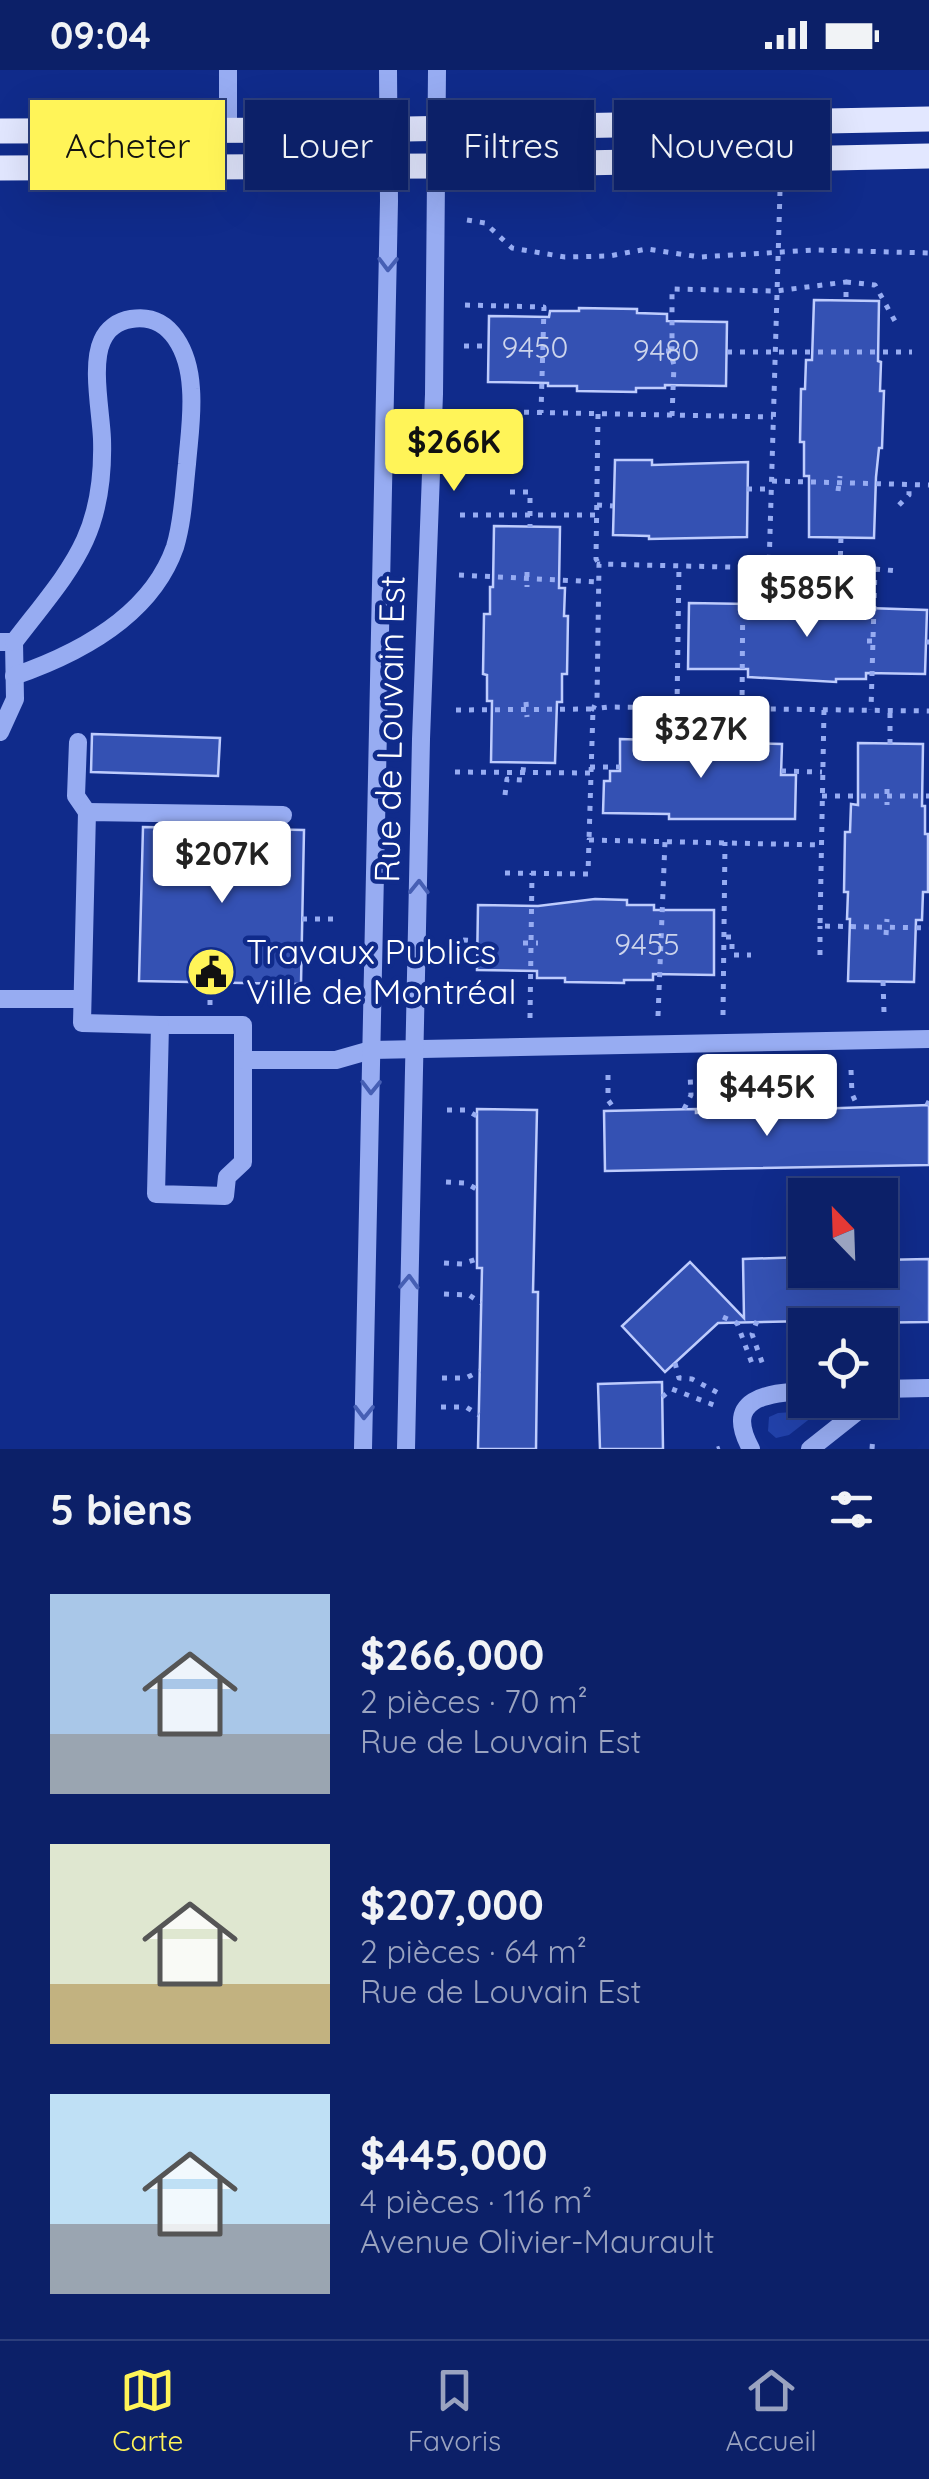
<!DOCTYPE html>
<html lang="fr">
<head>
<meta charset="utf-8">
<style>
  :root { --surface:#0c2068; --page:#15286e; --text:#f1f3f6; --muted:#9aa3c0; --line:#2c3e7c; --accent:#fff458 }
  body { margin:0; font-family:Quicksand,sans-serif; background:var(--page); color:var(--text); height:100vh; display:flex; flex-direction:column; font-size:38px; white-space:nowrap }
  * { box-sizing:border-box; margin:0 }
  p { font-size:32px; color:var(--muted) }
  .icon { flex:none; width:55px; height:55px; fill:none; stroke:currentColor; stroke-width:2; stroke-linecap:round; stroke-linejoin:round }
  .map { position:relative; height:1379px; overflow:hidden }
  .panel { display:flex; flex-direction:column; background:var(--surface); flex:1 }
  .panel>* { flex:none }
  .top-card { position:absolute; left:30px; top:30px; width:870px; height:90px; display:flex; gap:20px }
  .needle { width:65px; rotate:337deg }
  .tools { position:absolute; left:788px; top:1108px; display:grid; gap:20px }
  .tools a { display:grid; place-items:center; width:110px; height:110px; border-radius:0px; background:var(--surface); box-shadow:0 10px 40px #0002,0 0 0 2px var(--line); font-size:50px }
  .price { position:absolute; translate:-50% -85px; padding:0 22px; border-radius:10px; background:#fff; color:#222; font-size:32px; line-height:65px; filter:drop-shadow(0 2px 5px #0008) }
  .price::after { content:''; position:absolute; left:50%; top:60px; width:30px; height:22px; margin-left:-15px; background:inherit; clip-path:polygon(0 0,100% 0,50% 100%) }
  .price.current { background:var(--accent); color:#111 }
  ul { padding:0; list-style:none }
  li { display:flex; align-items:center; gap:30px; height:250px; padding:0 50px }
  li span { display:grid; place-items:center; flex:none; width:280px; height:200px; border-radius:0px; color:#555 }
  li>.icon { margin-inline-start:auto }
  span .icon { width:120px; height:120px; fill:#fffc; stroke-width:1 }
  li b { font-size:42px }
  h2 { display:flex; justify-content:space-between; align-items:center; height:120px; padding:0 50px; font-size:42px }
  .chip { padding:0 35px; border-radius:0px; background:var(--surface); box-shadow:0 10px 40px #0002,0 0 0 2px var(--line); font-size:35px; line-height:90px }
  .chip.current { background:var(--accent); color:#111 }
  .status { display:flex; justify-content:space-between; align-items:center; height:70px; padding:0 50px; background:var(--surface); direction:ltr }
  .status svg { height:28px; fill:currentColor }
  .menu { display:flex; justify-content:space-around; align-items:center; height:140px; border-top:2px solid var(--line); background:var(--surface); font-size:28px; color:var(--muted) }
  .menu a { display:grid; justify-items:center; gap:5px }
  .menu .current { color:var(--accent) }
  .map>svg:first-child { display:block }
  .green { fill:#2242ab }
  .building { fill:#3451b3; stroke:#beccfd; stroke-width:2.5 }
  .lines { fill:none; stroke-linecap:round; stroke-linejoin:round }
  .path { stroke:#97acf2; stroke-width:5; stroke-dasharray:5 8; stroke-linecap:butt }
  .minor { stroke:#97acf2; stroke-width:18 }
  .major { stroke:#e2e7ff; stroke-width:25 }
  .oneway { stroke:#465fb4 }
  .labels { text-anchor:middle; stroke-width:9; stroke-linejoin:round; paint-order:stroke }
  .number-label { font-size:30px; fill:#ccd4ec }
  .street-label { font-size:35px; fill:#fff; stroke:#102b8b }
  .poi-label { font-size:35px; fill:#fff; stroke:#102b8b; text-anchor:start }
</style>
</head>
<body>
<div class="status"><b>09:04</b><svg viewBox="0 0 49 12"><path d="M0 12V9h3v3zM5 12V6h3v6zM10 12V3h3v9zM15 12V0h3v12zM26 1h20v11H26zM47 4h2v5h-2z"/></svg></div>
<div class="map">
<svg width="929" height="1379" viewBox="0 0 929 1379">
  <rect width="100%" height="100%" fill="#102b8b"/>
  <path class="green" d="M808,1341L812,1342V1347L789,1365L776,1368L768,1361L769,1347L778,1343Z"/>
  <g class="building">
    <path d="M814,230L879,231L878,291L881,292L880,321H884L882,378H879L876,407L874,468L809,467V406H804V372H800L801,319H805L806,290H812Z"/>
    <path d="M579,238L637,239V243L667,244V251L727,252L726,316L665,315V318H636V322L577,321V316H548V313L488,312L489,246L549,247L550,241H579Z"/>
    <path d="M615,390H652V395L748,392L747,467L649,469V466L613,465Z"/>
    <path d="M494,456L560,457L559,518H565L564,546H568L567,604H562V632H557L555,693L491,692L492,631H487V605L483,604L484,544H490V517H493Z"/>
    <path d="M779,528L837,530V533L868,534V538L927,540L925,604L866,603V609H836V612L748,607V599H688L689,533L750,534L779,532Z"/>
    <path d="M92,664L220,668L218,706L91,702Z"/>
    <path d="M620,669L782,674L781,705H796L795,749H669V744L603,743L604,711H610V701H620Z"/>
    <path d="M858,673L923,674L922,736H925V764H928V822H923L922,850H916L914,912L848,911L850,849H847L848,822H844L845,762H850L851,734L858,735Z"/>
    <path d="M143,757L304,760L301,914L139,911Z"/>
    <path d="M595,829L627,830V835H654V840H714V905L653,904V910H624V913L565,912V908H537V901L477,900L478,835L538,836Z"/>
    <path d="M929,1035V1095L605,1101L604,1041L696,1039V1043Z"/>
    <path d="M477,1039L537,1040L533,1222H538L536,1379H478L482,1198H477Z"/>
    <path d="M805,1187V1200H880V1190L929,1189V1252L856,1253V1250L718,1253L665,1302L622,1256L690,1192L744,1248L743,1189Z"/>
    <path d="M662,1312L663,1379H600L598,1314Z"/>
  </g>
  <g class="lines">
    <g class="path">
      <path d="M780,121L769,498L599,494L597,630L593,639L608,637L929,641"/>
      <path d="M467,150L485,153L512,178L565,187L609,186L647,179L700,187L815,180L929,183"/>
      <path d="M846,212L875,215L896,253"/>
      <path d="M465,235L544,237L541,343"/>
      <path d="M464,276H489"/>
      <path d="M666,281H680"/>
      <path d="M727,282H912"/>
      <path d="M511,342L773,347"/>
      <path d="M598,344L596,489L599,494"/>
      <path d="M672,346L674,295L672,288V219L776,221L846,212V231"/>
      <path d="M772,411L929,415"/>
      <path d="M747,419H771"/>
      <path d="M838,421L840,406"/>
      <path d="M510,422H530V457"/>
      <path d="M597,435L613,436"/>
      <path d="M899,435L909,425V415"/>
      <path d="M460,445H597"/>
      <path d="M769,498L875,499L871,640"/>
      <path d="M840,499L841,467"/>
      <path d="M875,499L898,501"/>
      <path d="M527,502V517"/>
      <path d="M459,505L599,512"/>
      <path d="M867,571H880"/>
      <path d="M926,572H929"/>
      <path d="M526,632L527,647"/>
      <path d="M677,637L679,495"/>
      <path d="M742,638L743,497"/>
      <path d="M456,640L593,639L589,770"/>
      <path d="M824,640L820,856L929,858"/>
      <path d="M890,674V642"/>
      <path d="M590,697H620"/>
      <path d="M781,701L822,702"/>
      <path d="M455,702L590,703"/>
      <path d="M887,719V735"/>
      <path d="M505,725L507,709L522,710L524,693"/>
      <path d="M822,726H929"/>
      <path d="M505,803L588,804L589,770L821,775"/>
      <path d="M302,849H339"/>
      <path d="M886,865L887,849"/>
      <path d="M726,867H732V885H751"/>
      <path d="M450,869L477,871"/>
      <path d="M523,873H538"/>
      <path d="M820,885V856"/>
      <path d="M883,911L884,942"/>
      <path d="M210,935V913"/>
      <path d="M723,945L725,772"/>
      <path d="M658,946L665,771"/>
      <path d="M530,948L532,803"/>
      <path d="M851,1000L852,1024L858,1037"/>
      <path d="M728,1002V1029L737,1041"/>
      <path d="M608,1005V1030L616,1041"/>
      <path d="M927,1035L929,1031"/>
      <path d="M684,1039L691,1025L690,1003"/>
      <path d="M806,1039L811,1028L810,1001"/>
      <path d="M447,1040H466L477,1046"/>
      <path d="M446,1112L466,1113L478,1120"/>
      <path d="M444,1193L462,1194L477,1189"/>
      <path d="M444,1224L469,1225L481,1233"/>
      <path d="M723,1247L737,1253L754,1299"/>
      <path d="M824,1250L828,1255"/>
      <path d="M757,1251L752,1264L763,1295"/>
      <path d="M873,1255L875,1253"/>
      <path d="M675,1293L679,1308L692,1309L724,1326"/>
      <path d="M442,1308H466L480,1301"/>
      <path d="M662,1327L672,1319L719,1337"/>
      <path d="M441,1337H466L479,1345"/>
      <path d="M717,1379L720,1378"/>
      <path d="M872,1379L873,1366"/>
    </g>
    <g class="minor">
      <path d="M228,60V0"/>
      <path d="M0,572H14L15,629L0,662"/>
      <path d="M14,572C70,499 105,467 102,369C101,343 91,295 102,271C107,259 118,251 131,249C172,242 189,284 191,319C193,344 189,369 187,394C184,421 183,451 175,477C151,546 78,584 14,606"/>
      <path d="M78,672L76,726L87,742"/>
      <path d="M0,929H82"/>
      <path d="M160,955H243V1092L227,1107L225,1126L156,1124Z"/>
      <path d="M160,955L82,953L87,742L283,745"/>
      <path d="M243,990H336L371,980L929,969"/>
      <path d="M880,1319L929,1318"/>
      <path d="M363,1379L389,131L388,0"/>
      <path d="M406,1379L421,669L434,324L437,0"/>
      <path d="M751,1379C723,1328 767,1323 805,1321"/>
      <path d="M810,1379L872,1330"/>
    </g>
    <g class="major">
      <path d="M0,61L355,60L929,49"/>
      <path d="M0,98L438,96L929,86"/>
    </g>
  </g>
  <defs><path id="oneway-chevron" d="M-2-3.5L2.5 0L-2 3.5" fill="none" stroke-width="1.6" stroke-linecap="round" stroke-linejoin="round" transform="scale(2.5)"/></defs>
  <g class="oneway">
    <use href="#oneway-chevron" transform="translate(388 194) rotate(91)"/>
    <use href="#oneway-chevron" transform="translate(419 817) rotate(-89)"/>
    <use href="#oneway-chevron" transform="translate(371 1017) rotate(91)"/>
    <use href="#oneway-chevron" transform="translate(409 1212) rotate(-88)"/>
    <use href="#oneway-chevron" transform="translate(364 1342) rotate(91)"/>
  </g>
  <defs>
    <g id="civic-disc" transform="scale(2.5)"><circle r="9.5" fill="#fff458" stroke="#102b8b"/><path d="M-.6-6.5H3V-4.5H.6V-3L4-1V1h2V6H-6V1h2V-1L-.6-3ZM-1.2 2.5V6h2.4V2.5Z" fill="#111"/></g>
  </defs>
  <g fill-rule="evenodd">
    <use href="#civic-disc" x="211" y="902"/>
  </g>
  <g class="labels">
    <g class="number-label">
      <text x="535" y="288">9450</text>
      <text x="666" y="291">9480</text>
      <text x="647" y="885">9455</text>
    </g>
    <g class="street-label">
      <text transform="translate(390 659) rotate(-89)" y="12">Rue de Louvain Est</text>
    </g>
    <g class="poi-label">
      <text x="246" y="894">Travaux Publics<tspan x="246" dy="40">Ville de Montréal</tspan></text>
    </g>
  </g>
</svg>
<div class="tools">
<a><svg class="needle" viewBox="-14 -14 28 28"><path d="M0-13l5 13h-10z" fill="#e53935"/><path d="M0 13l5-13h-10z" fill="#9aa3c0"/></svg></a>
<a><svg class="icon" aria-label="locate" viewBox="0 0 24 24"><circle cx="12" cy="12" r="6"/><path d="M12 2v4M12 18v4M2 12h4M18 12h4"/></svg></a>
</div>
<b class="price current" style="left:454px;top:424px">$266K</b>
<b class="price" style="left:807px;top:570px">$585K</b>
<b class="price" style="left:701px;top:711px">$327K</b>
<b class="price" style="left:222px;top:836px">$207K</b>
<b class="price" style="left:767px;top:1069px">$445K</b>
<div class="top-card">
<a class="chip current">Acheter</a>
<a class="chip">Louer</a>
<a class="chip">Filtres</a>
<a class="chip">Nouveau</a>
</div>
</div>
<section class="panel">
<h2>5 biens<svg class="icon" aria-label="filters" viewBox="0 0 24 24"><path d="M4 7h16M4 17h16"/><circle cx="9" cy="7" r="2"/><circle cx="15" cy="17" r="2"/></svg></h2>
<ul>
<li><span style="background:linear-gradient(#a9c7e8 70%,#9aa5b1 0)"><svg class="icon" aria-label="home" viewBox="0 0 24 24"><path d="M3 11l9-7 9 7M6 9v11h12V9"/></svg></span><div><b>$266,000</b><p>2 pièces · 70 m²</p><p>Rue de Louvain Est</p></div></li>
<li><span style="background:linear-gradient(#dfe7d0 70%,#c2b280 0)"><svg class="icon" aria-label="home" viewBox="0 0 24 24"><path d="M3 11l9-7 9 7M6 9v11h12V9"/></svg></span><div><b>$207,000</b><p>2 pièces · 64 m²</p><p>Rue de Louvain Est</p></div></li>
<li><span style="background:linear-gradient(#bfe0f5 65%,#9aa5b1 0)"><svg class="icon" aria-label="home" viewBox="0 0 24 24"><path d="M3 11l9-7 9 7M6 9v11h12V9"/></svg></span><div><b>$445,000</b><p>4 pièces · 116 m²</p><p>Avenue Olivier-Maurault</p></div></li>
</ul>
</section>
<nav class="menu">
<a class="current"><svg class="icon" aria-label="map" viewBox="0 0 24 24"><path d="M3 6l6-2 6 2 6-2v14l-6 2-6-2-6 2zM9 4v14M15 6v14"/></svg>Carte</a>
<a><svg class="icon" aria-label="saved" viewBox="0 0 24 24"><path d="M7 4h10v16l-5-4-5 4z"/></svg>Favoris</a>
<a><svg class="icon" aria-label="home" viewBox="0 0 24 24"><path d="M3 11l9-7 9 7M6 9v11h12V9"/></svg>Accueil</a>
</nav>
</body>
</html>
